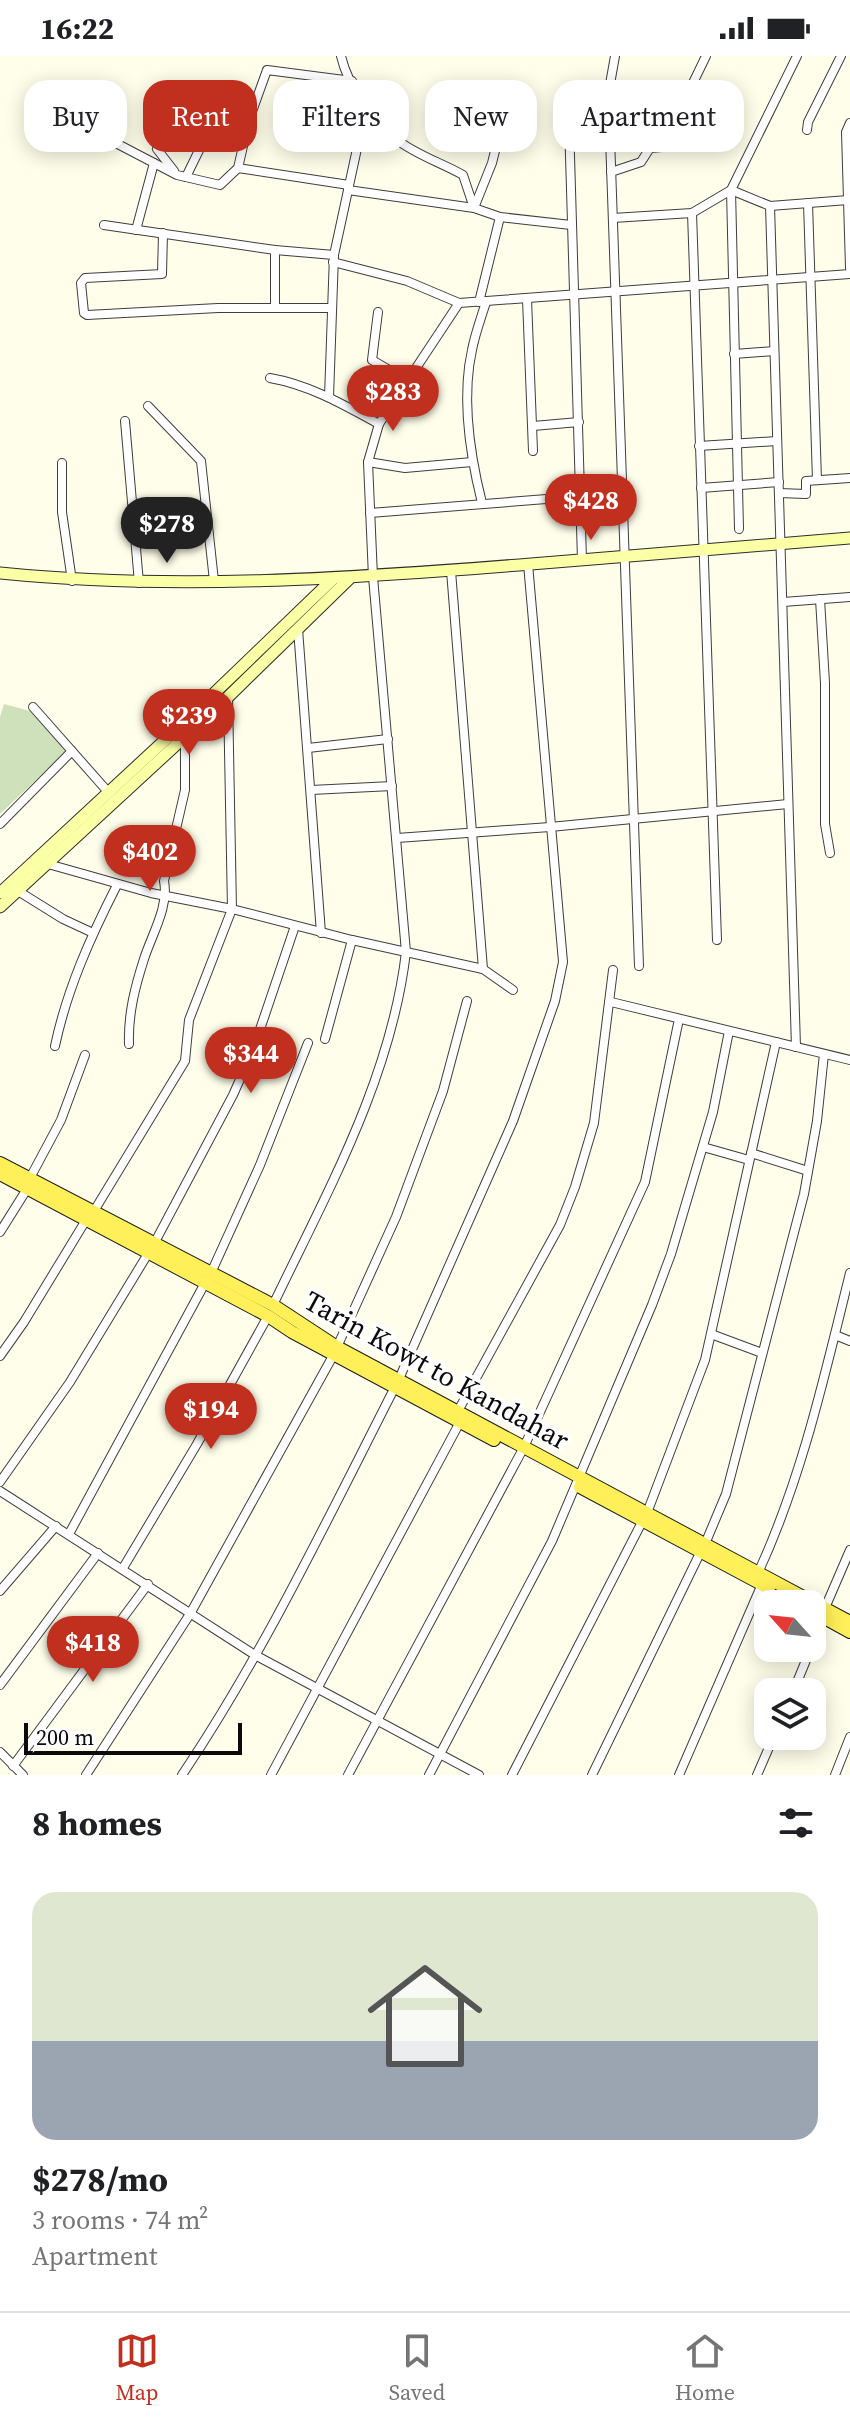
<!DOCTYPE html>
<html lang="en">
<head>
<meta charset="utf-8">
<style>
  :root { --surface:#fff; --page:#f2f2f2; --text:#202124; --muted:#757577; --line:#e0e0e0; --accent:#c12f1e }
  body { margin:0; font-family:"Source Serif 4",serif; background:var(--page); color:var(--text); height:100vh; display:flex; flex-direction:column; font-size:30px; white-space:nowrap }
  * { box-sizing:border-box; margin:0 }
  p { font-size:26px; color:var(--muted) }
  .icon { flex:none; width:44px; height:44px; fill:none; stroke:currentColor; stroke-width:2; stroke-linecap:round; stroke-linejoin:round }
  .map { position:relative; height:1719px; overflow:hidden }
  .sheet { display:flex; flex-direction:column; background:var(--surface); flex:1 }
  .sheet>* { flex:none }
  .guide { position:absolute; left:24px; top:24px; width:802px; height:72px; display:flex; gap:16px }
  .needle { width:52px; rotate:297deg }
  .buttons { position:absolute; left:754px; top:1534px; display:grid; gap:16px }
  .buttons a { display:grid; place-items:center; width:72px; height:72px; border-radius:16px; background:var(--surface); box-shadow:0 4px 20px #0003; font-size:40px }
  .scale { position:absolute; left:24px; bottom:20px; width:218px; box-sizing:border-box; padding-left:8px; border:4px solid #0b0b0b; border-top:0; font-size:22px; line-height:28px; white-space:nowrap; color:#0b0b0b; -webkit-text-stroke:6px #fff; paint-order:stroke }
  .price { position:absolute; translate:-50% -68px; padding:0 18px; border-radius:28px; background:var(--accent); color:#fff; font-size:26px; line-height:52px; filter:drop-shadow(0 2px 4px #0008) }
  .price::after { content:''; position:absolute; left:50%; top:48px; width:24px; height:18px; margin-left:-12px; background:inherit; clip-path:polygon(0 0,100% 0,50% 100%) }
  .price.on { background:#222; color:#fff }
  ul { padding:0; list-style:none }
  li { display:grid; align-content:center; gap:16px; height:424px; padding:0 32px }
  li span { display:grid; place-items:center; height:248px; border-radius:24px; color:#555 }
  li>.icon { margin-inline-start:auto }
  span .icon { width:144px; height:144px; fill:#fffc; stroke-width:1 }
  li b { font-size:34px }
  h2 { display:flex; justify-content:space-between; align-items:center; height:96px; padding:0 32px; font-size:34px }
  .tag { padding:0 28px; border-radius:24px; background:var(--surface); box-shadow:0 4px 20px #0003; font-size:28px; line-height:72px }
  .tag.on { background:var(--accent); color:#fff }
  .status { display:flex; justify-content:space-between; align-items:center; height:56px; padding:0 40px; background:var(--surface); direction:ltr }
  .status svg { height:22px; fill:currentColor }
  .dock { display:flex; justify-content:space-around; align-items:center; height:112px; border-top:2px solid var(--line); background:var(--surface); font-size:22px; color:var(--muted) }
  .dock a { display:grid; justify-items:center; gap:4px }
  .dock .on { color:var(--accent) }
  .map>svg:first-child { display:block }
  .cemetery { fill:#cfe1bb }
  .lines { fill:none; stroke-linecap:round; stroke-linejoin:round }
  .street-casing { stroke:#3e3e3e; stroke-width:10 }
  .secondary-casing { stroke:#2d2d2d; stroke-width:13 }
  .primary-casing { stroke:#1c1c1c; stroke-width:14 }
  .street { stroke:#fff; stroke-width:8 }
  .secondary { stroke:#fbffa5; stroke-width:11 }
  .primary { stroke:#fff05a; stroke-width:12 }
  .labels { text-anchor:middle; stroke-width:8; stroke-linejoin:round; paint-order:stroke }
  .street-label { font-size:28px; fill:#0b0b0b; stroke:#fff }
</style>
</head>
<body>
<div class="status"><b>16:22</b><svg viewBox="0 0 49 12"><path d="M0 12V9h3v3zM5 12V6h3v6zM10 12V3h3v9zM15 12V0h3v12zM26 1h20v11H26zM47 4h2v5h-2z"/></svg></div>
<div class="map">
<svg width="850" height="1719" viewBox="0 0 850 1719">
  <rect width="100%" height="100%" fill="#fffeea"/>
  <path class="cemetery" d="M4,648L34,656L67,695L0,758V661Z"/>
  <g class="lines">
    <g class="street-casing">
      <g id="street">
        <path d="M341,0C348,30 372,64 396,83C414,98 442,107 463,119L474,152L500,161L571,169"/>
        <path d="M615,0L610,28L609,53L639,910"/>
        <path d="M569,66L582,504"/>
        <path d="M850,67L846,76L850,212"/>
        <path d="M87,72L177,119L220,129L238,112L349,129"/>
        <path d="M807,74L808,66L841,0"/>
        <path d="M238,112L249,64L267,14L352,25"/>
        <path d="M174,115L157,93L190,59"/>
        <path d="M611,116L641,106L650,92L662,91L706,0"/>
        <path d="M186,121L204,84"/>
        <path d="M348,134L474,152L492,107L498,83"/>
        <path d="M808,147L817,424"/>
        <path d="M770,150L796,991"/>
        <path d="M692,157L717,884"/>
        <path d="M613,162L692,157L731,134L770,150L848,144"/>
        <path d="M104,169L275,194L334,199"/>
        <path d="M136,174L154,107"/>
        <path d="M163,177L162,218L85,222L81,227L84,257L87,259L218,252H331"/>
        <path d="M333,206L407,225L459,247L850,218"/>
        <path d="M527,243L533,395"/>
        <path d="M479,246L500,161"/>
        <path d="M275,252V194"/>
        <path d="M378,256L372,304L408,325"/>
        <path d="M734,298L774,295"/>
        <path d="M270,322C310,329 344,349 379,368"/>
        <path d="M329,341L334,199L366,51"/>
        <path d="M148,350L201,405L214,525"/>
        <path d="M125,365L139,527"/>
        <path d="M533,370L579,366"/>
        <path d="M699,390L777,385"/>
        <path d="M368,406L405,412L472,406"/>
        <path d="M62,407V456L72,525"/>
        <path d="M701,432L779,426"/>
        <path d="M779,437L806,438V425L850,422"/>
        <path d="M482,447C470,399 461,343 472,294C475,278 481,262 486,246"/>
        <path d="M370,457L623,437"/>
        <path d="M739,473L731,134L797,0"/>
        <path d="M451,515L483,913"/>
        <path d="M820,543L825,627V768L830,797"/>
        <path d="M783,546L850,541"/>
        <path d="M298,573L321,877"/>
        <path d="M33,651L109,737"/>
        <path d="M308,692L388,683"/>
        <path d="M311,734L392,730"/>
        <path d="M0,768L72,695"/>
        <path d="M397,782L550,771L788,748"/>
        <path d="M48,808L151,837L232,853L352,884L483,913L513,934"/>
        <path d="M18,835L63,863L93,877"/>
        <path d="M611,946L850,1004"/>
        <path d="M325,983L352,884"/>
        <path d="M129,988C128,958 135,931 144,903C152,878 169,851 164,825L185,734V681"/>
        <path d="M55,990C67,933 91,880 117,829"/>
        <path d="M703,1091L749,1104"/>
        <path d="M751,1097L808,1115"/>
        <path d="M30,1122L61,1064L85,999"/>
        <path d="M94,1155L185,1005L189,964L232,853L228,641"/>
        <path d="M0,1176L27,1133"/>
        <path d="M155,1186L233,1039L253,994L295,870"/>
        <path d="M211,1217L260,1109L308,987"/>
        <path d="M273,1249C327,1136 391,1023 406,896L373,521L368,406L379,368L459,247"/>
        <path d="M711,1278L762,1297"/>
        <path d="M835,1279L850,1285"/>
        <path d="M337,1291L396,1161L443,1035L467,945"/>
        <path d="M0,1300L24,1266L86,1164"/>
        <path d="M399,1323L513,1065L555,945L563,906L528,508"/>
        <path d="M458,1355L560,1169L575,1131L594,1067L613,914"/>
        <path d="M0,1426L70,1326L149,1196"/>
        <path d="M0,1435L255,1599L479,1719"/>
        <path d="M647,1457L705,1304L776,986"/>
        <path d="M69,1478L205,1227"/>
        <path d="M705,1488L726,1438L804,1138L817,1065L824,998"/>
        <path d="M123,1512L197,1388L268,1260"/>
        <path d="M758,1517C802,1422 825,1318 850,1217"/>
        <path d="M0,1535L56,1470"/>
        <path d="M825,1552L850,1494"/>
        <path d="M812,1589L822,1560"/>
        <path d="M0,1629L98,1497"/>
        <path d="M793,1636L811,1592"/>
        <path d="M0,1696L23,1719"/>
        <path d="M13,1710L148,1528"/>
        <path d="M86,1719L190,1558L334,1298"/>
        <path d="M182,1719C264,1597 328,1462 395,1331"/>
        <path d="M271,1719L460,1366"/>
        <path d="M348,1719L524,1391L645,1126L679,963"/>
        <path d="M429,1719L552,1485L652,1249L671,1198L713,1056L729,975"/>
        <path d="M512,1719L643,1464"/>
        <path d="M592,1719L701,1495"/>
        <path d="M679,1719L762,1528"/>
        <path d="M757,1719L774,1680"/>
        <path d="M835,1719L850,1681"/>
      </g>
    </g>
    <g class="secondary-casing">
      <g id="secondary">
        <path d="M0,517C177,535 354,522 531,508C637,499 744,491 850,482"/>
        <path d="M0,837L178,672L334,522"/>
        <path d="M0,851L228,641L350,522"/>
      </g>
    </g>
    <g class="primary-casing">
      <g id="primary">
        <path d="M0,1107L273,1249L337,1291L850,1566"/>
        <path d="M0,1118L268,1260L292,1276L494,1384"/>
        <path d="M580,1431L769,1532"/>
        <path d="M812,1555L850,1576"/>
      </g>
    </g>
    <use href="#street" class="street"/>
    <use href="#secondary" class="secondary"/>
    <use href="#primary" class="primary"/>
  </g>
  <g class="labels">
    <g class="street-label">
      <text transform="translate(437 1314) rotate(29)" y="10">Tarin Kowt to Kandahar</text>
    </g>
  </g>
</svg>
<div class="buttons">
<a><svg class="needle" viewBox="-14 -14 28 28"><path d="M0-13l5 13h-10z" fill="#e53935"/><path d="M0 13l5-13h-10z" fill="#757577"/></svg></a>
<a><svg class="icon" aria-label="layers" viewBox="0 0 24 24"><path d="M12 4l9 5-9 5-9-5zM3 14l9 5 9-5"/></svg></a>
</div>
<div class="scale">200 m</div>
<b class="price" style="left:393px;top:377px">$283</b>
<b class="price" style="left:591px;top:486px">$428</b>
<b class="price on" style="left:167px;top:509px">$278</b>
<b class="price" style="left:189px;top:701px">$239</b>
<b class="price" style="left:150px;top:837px">$402</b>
<b class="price" style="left:251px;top:1039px">$344</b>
<b class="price" style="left:211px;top:1395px">$194</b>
<b class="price" style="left:93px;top:1628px">$418</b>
<div class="guide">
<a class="tag">Buy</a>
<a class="tag on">Rent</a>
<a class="tag">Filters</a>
<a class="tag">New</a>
<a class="tag">Apartment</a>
</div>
</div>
<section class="sheet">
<h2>8 homes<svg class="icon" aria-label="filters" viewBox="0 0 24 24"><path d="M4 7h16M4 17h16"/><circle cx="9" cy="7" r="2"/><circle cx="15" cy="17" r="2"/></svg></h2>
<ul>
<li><span style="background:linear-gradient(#dfe7d0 60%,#9aa5b1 0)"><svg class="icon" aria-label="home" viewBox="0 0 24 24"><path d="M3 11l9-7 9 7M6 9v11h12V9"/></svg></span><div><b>$278/mo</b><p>3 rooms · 74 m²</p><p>Apartment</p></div></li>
</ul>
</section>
<nav class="dock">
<a class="on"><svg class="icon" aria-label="map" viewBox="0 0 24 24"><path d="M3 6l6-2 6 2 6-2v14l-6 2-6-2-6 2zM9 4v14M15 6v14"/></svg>Map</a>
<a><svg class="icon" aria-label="saved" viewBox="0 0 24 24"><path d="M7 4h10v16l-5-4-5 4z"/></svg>Saved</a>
<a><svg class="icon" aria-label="home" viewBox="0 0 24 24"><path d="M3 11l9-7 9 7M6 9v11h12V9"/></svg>Home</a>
</nav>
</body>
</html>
